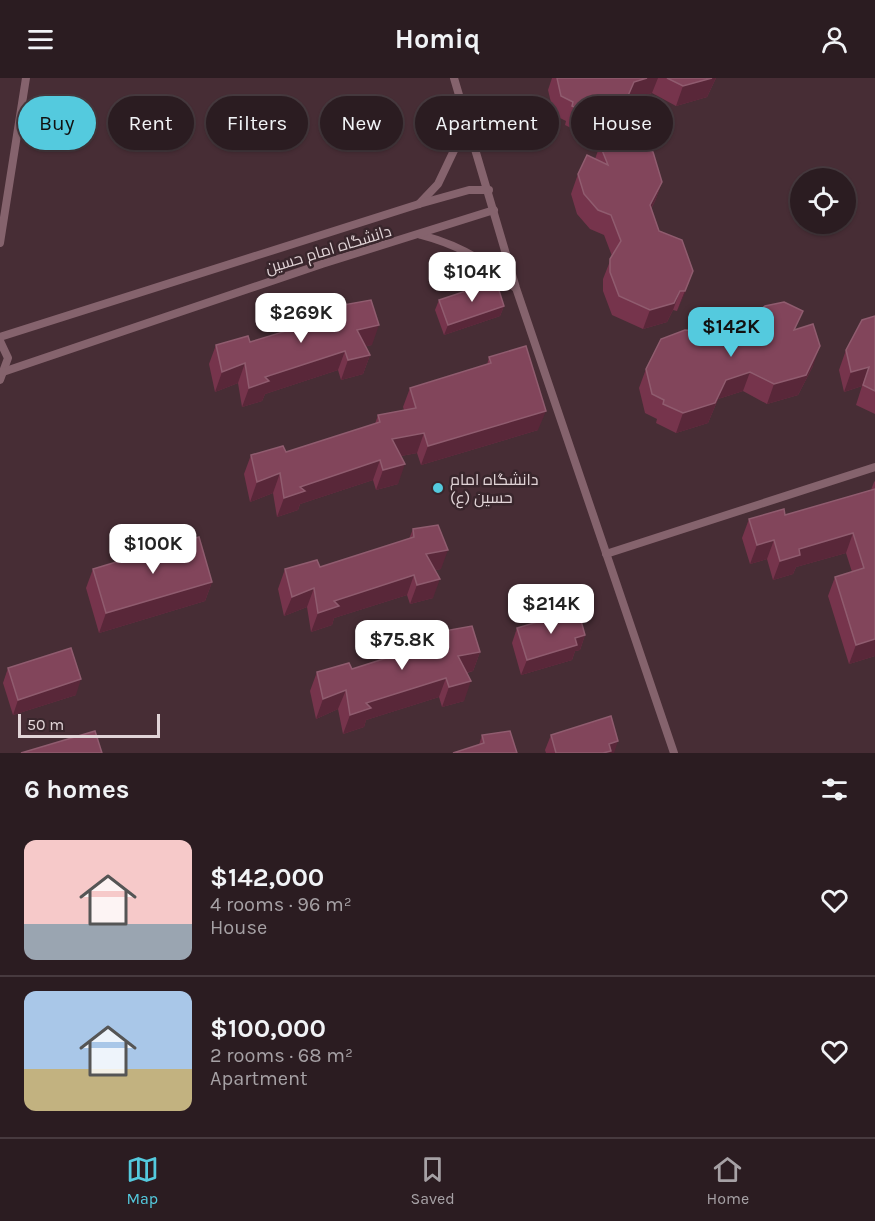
<!DOCTYPE html>
<html lang="en">
<head>
<meta charset="utf-8">
<style>
  :root { --surface:#2b1c21; --page:#37292e; --text:#f1f3f6; --muted:#a6a1a5; --line:#473a3f; --accent:#54cade }
  body { margin:0; font-family:Karla,Cairo,sans-serif; background:var(--page); color:var(--text); height:100vh; display:flex; flex-direction:column; font-size:22px; white-space:nowrap }
  * { box-sizing:border-box; margin:0 }
  p { font-size:20px; color:var(--muted) }
  .icon { flex:none; width:33px; height:33px; fill:none; stroke:currentColor; stroke-width:2; stroke-linecap:round; stroke-linejoin:round }
  .map { position:relative; height:675px; overflow:hidden }
  .sheet { display:flex; flex-direction:column; background:var(--surface); flex:1 }
  .sheet>* { flex:none }
  .guide { position:absolute; left:18px; top:18px; width:840px; height:54px; display:flex; gap:12px }
  .tools { position:absolute; left:790px; top:90px; display:grid; gap:12px }
  .tools a { display:grid; place-items:center; width:66px; height:66px; border-radius:50%; background:var(--surface); box-shadow:0 2px 4px #0004,0 0 0 2px var(--line); font-size:30px }
  .scale { position:absolute; left:18px; bottom:15px; width:142px; box-sizing:border-box; padding-left:6px; border:3px solid #e1d4d7; border-top:0; font-size:16px; line-height:21px; white-space:nowrap; color:#e1d4d7; -webkit-text-stroke:4px #39262c; paint-order:stroke }
  .price { position:absolute; translate:-50% -51px; padding:0 14px; border-radius:12px; background:#fff; color:#222; font-size:20px; line-height:39px; filter:drop-shadow(0 2px 3px #0008) }
  .price::after { content:''; position:absolute; left:50%; top:36px; width:18px; height:14px; margin-left:-9px; background:inherit; clip-path:polygon(0 0,100% 0,50% 100%) }
  .price.selected { background:var(--accent); color:#111 }
  ul { padding:0; list-style:none }
  li { display:flex; align-items:center; gap:18px; height:150px; padding:0 24px }
  li+li { border-top:2px solid var(--line) }
  li span { display:grid; place-items:center; flex:none; width:168px; height:120px; border-radius:12px; color:#555 }
  li>.icon { margin-inline-start:auto }
  span .icon { width:72px; height:72px; fill:#fffc; stroke-width:1 }
  li b { font-size:26px }
  h2 { display:flex; justify-content:space-between; align-items:center; height:72px; padding:0 24px; font-size:26px }
  .chip { padding:0 21px; border-radius:27px; background:var(--surface); box-shadow:0 2px 4px #0004,0 0 0 2px var(--line); font-size:21px; line-height:54px }
  .chip.selected { background:var(--accent); color:#111 }
  header { display:flex; justify-content:space-between; align-items:center; height:78px; padding:0 24px; background:var(--surface); font-size:27px; font-weight:700 }
  .menu { display:flex; justify-content:space-around; align-items:center; height:84px; border-top:2px solid var(--line); background:var(--surface); font-size:16px; color:var(--muted) }
  .menu a { display:grid; justify-items:center; gap:3px }
  .menu .selected { color:var(--accent) }
  .map>svg:first-child { display:block }
  .built { fill:#472d35; fill-rule:evenodd }
  .lines { fill:none; stroke-linecap:round; stroke-linejoin:round }
  .service { stroke:#85636d; stroke-width:8 }
  .wall { fill:#76344c }
  .shaded-wall { fill:#592739 }
  .building { fill:#82455b; stroke:#905c6f; stroke-width:1.5 }
  .poi-dot { fill:#54cade; stroke:#39262c; stroke-width:2 }
  .labels { text-anchor:middle; stroke-width:5; stroke-linejoin:round; paint-order:stroke }
  .street-label { font-size:16px; fill:#e1d4d7; stroke:#39262c }
  .poi-label { font-size:16px; fill:#e1d4d7; stroke:#39262c; text-anchor:start }
</style>
</head>
<body>
<header><svg class="icon" aria-label="menu" viewBox="0 0 24 24"><path d="M4 6h16M4 12h16M4 18h16"/></svg>Homiq<svg class="icon" aria-label="person" viewBox="0 0 24 24"><circle cx="12" cy="8" r="4"/><path d="M4 21q1-7 8-7t8 7"/></svg></header>
<div class="map">
<svg width="875" height="675" viewBox="0 0 875 675">
  <rect width="100%" height="100%" fill="#39262c"/>
  <path class="built" d="M0,0H875V675H0ZM801,100H846V146H801Z"/>
  <g class="lines">
    <g class="service">
      <path d="M454,0L516,210L674,675"/>
      <path d="M419,126L438,106L468,43"/>
      <path d="M421,157C456,166 488,183 514,209"/>
      <path d="M0,165L26,0"/>
      <path d="M0,259L419,126L469,112H489"/>
      <path d="M0,263L8,280L0,302"/>
      <path d="M0,295L322,186L494,132"/>
      <path d="M606,476L875,389"/>
    </g>
  </g>
  <g class="wall">
    <path d="M552,0H716L707,19L676,28L652,15L627,24L617,47L585,57L565,47L566,43L554,37L548,12Z"/>
    <path d="M600,67L662,104L655,123L651,131L659,153L693,193L677,233L673,232L667,244L643,251L612,237L603,213V201L612,178L604,157L590,151L577,136L571,116L578,96L595,81Z"/>
    <path d="M439,222L504,228L500,238L444,257L435,232Z"/>
    <path d="M343,227L372,267L366,268L370,277L363,296L341,302L338,292L265,316L262,323L242,329L238,305L215,314L209,286L216,267L250,264L340,236Z"/>
    <path d="M875,238V336L856,327L862,308L844,314L839,292L846,272Z"/>
    <path d="M796,252L813,288L798,317L767,326L743,313L718,321L708,345L676,355L656,345L657,341L645,335L639,310L646,291L716,264Z"/>
    <path d="M489,279L538,352L421,387L417,375L401,378L398,406L376,412L373,402L300,426L298,432L277,439L273,415L250,424L244,396L251,377L286,374L375,346L378,337L404,332L403,329L410,310L487,287Z"/>
    <path d="M875,403V578L849,586L828,518L835,499L852,494L846,475L796,489L793,496L773,502L767,481L750,486L742,460L749,441L785,437L871,412L874,404Z"/>
    <path d="M413,451L441,491L435,492L433,520L410,526L407,517L334,540L332,547L311,554L307,529L284,538L278,511L285,491L320,489L409,461Z"/>
    <path d="M93,491L212,504L205,523L99,555L86,510Z"/>
    <path d="M517,550L585,557L580,572L575,573L572,582L521,597L512,565Z"/>
    <path d="M444,553L480,574L473,593L467,595L464,623L442,629L439,619L366,642L364,649L343,656L338,631L316,641L310,613L317,594L352,591L441,563Z"/>
    <path d="M8,590L76,617L13,637L3,605Z"/>
    <path d="M482,657L517,675L479,667Z"/>
    <path d="M551,657L614,675H546L545,672Z"/>
  </g>
  <g class="shaded-wall">
    <path d="M647,0H658L652,15L627,24L617,47L585,57L592,37L634,4Z"/>
    <path d="M712,0H716L707,19L676,28L683,8Z"/>
    <path d="M662,104L655,123L642,147L650,127Z"/>
    <path d="M693,193L686,213L677,233Z"/>
    <path d="M680,213L673,232L667,244L643,251L650,232Z"/>
    <path d="M504,228L500,238L444,257L448,247Z"/>
    <path d="M379,247L372,267L350,271L357,252Z"/>
    <path d="M820,268L813,288L798,317L767,326L774,306Z"/>
    <path d="M345,273L338,292L265,316L262,323L242,329L249,310L265,299Z"/>
    <path d="M370,277L363,296L341,302L348,282Z"/>
    <path d="M245,285L238,305L215,314L222,294Z"/>
    <path d="M869,289L862,308L844,314L851,294Z"/>
    <path d="M750,294L743,313L718,321L708,345L676,355L683,335L726,302Z"/>
    <path d="M546,333L538,352L421,387L428,368Z"/>
    <path d="M424,355L417,375L385,381L392,361Z"/>
    <path d="M380,382L373,402L300,426L298,432L277,439L284,420L300,409Z"/>
    <path d="M405,386L398,406L376,412L383,392Z"/>
    <path d="M280,395L273,415L250,424L257,404Z"/>
    <path d="M853,455L846,475L796,489L793,496L773,502L780,483L799,471Z"/>
    <path d="M774,462L767,481L750,486L757,467Z"/>
    <path d="M448,472L441,491L419,495L426,476Z"/>
    <path d="M414,497L407,517L334,540L332,547L311,554L318,535L334,523Z"/>
    <path d="M440,501L433,520L410,526L417,507Z"/>
    <path d="M212,504L205,523L99,555L106,535Z"/>
    <path d="M314,510L307,529L284,538L292,519Z"/>
    <path d="M585,557L580,572L575,573L572,582L521,597L527,582L575,560Z"/>
    <path d="M875,561V578L849,586L856,567Z"/>
    <path d="M480,574L473,593L451,598L458,578Z"/>
    <path d="M446,600L439,619L366,642L364,649L343,656L350,637L366,625Z"/>
    <path d="M81,601L76,617L13,637L18,622Z"/>
    <path d="M471,603L464,623L442,629L449,609Z"/>
    <path d="M346,612L338,631L316,641L323,621Z"/>
    <path d="M618,663L614,675H603L609,666Z"/>
  </g>
  <g class="building">
    <path d="M557,0H647L634,4L624,27L592,37L572,28L573,24L561,18Z"/>
    <path d="M667,0H712L683,8Z"/>
    <path d="M622,59L653,74L662,104L650,127L659,153L682,162L693,193L685,213H680L674,225L650,232L619,218L610,194V181L621,163L611,137L598,132L584,116L578,96L587,77L608,87L600,67Z"/>
    <path d="M496,203L504,228L448,247L439,222Z"/>
    <path d="M371,222L379,247L357,252L370,277L348,282L345,273L265,299L269,303L249,310L245,285L222,294L216,267L248,258L250,264L345,235L343,227Z"/>
    <path d="M784,224L803,233L794,252L813,246L820,268L806,297L774,306L750,294L726,302L715,325L683,335L663,326L664,322L652,316L646,291L661,261L685,252L698,253L716,264L742,255L748,242L765,228Z"/>
    <path d="M875,238V313L863,307L869,289L851,294L846,272L862,242Z"/>
    <path d="M526,268L546,333L428,368L424,355L392,361L405,386L383,392L380,382L300,409L305,413L284,420L280,395L257,404L251,377L283,368L286,374L380,344L378,337L416,330L410,310L491,285L489,279Z"/>
    <path d="M875,411V561L856,567L835,499L864,490L853,455L799,471L800,477L780,483L774,462L757,467L749,441L784,431L785,437Z"/>
    <path d="M438,447L448,472L426,476L440,501L417,507L414,497L334,523L339,528L318,535L314,510L292,519L285,491L317,482L320,489L414,459L413,451Z"/>
    <path d="M199,459L212,504L106,535L93,491Z"/>
    <path d="M578,532L585,557L575,560L577,567L527,582L517,550Z"/>
    <path d="M472,548L480,574L458,578L471,603L449,609L446,600L366,625L371,630L350,637L346,612L323,621L317,594L349,585L352,591L446,561L444,553Z"/>
    <path d="M71,570L81,601L18,622L8,590Z"/>
    <path d="M611,638L618,663L609,666L611,673L603,675H556L551,657Z"/>
    <path d="M95,653L102,675H21Z"/>
    <path d="M510,653L517,675H453L484,665L482,657Z"/>
  </g>
  <circle class="poi-dot" cx="438" cy="410" r="6"/>
  <g class="labels">
    <g class="street-label">
      <text transform="translate(328 171) rotate(-17)" y="6">دانشگاه امام حسین</text>
    </g>
    <g class="poi-label">
      <text x="450" y="407">دانشگاه امام<tspan x="450" dy="18">حسین (ع)</tspan></text>
    </g>
  </g>
</svg>
<div class="tools">
<a><svg class="icon" aria-label="locate" viewBox="0 0 24 24"><circle cx="12" cy="12" r="6"/><path d="M12 2v4M12 18v4M2 12h4M18 12h4"/></svg></a>
</div>
<div class="scale">50 m</div>
<b class="price" style="left:472px;top:225px">$104K</b>
<b class="price" style="left:301px;top:266px">$269K</b>
<b class="price selected" style="left:731px;top:280px">$142K</b>
<b class="price" style="left:153px;top:497px">$100K</b>
<b class="price" style="left:551px;top:557px">$214K</b>
<b class="price" style="left:402px;top:593px">$75.8K</b>
<div class="guide">
<a class="chip selected">Buy</a>
<a class="chip">Rent</a>
<a class="chip">Filters</a>
<a class="chip">New</a>
<a class="chip">Apartment</a>
<a class="chip">House</a>
</div>
</div>
<section class="sheet">
<h2>6 homes<svg class="icon" aria-label="filters" viewBox="0 0 24 24"><path d="M4 7h16M4 17h16"/><circle cx="9" cy="7" r="2"/><circle cx="15" cy="17" r="2"/></svg></h2>
<ul>
<li><span style="background:linear-gradient(#f6c9c9 70%,#9aa5b1 0)"><svg class="icon" aria-label="home" viewBox="0 0 24 24"><path d="M3 11l9-7 9 7M6 9v11h12V9"/></svg></span><div><b>$142,000</b><p>4 rooms · 96 m²</p><p>House</p></div><svg class="icon" aria-label="heart" viewBox="0 0 24 24"><path d="M12 20l-8-8c-3-5 5-10 8-4 3-6 11-1 8 4z"/></svg></li>
<li><span style="background:linear-gradient(#a9c7e8 65%,#c2b280 0)"><svg class="icon" aria-label="home" viewBox="0 0 24 24"><path d="M3 11l9-7 9 7M6 9v11h12V9"/></svg></span><div><b>$100,000</b><p>2 rooms · 68 m²</p><p>Apartment</p></div><svg class="icon" aria-label="heart" viewBox="0 0 24 24"><path d="M12 20l-8-8c-3-5 5-10 8-4 3-6 11-1 8 4z"/></svg></li>
</ul>
</section>
<nav class="menu">
<a class="selected"><svg class="icon" aria-label="map" viewBox="0 0 24 24"><path d="M3 6l6-2 6 2 6-2v14l-6 2-6-2-6 2zM9 4v14M15 6v14"/></svg>Map</a>
<a><svg class="icon" aria-label="saved" viewBox="0 0 24 24"><path d="M7 4h10v16l-5-4-5 4z"/></svg>Saved</a>
<a><svg class="icon" aria-label="home" viewBox="0 0 24 24"><path d="M3 11l9-7 9 7M6 9v11h12V9"/></svg>Home</a>
</nav>
</body>
</html>
